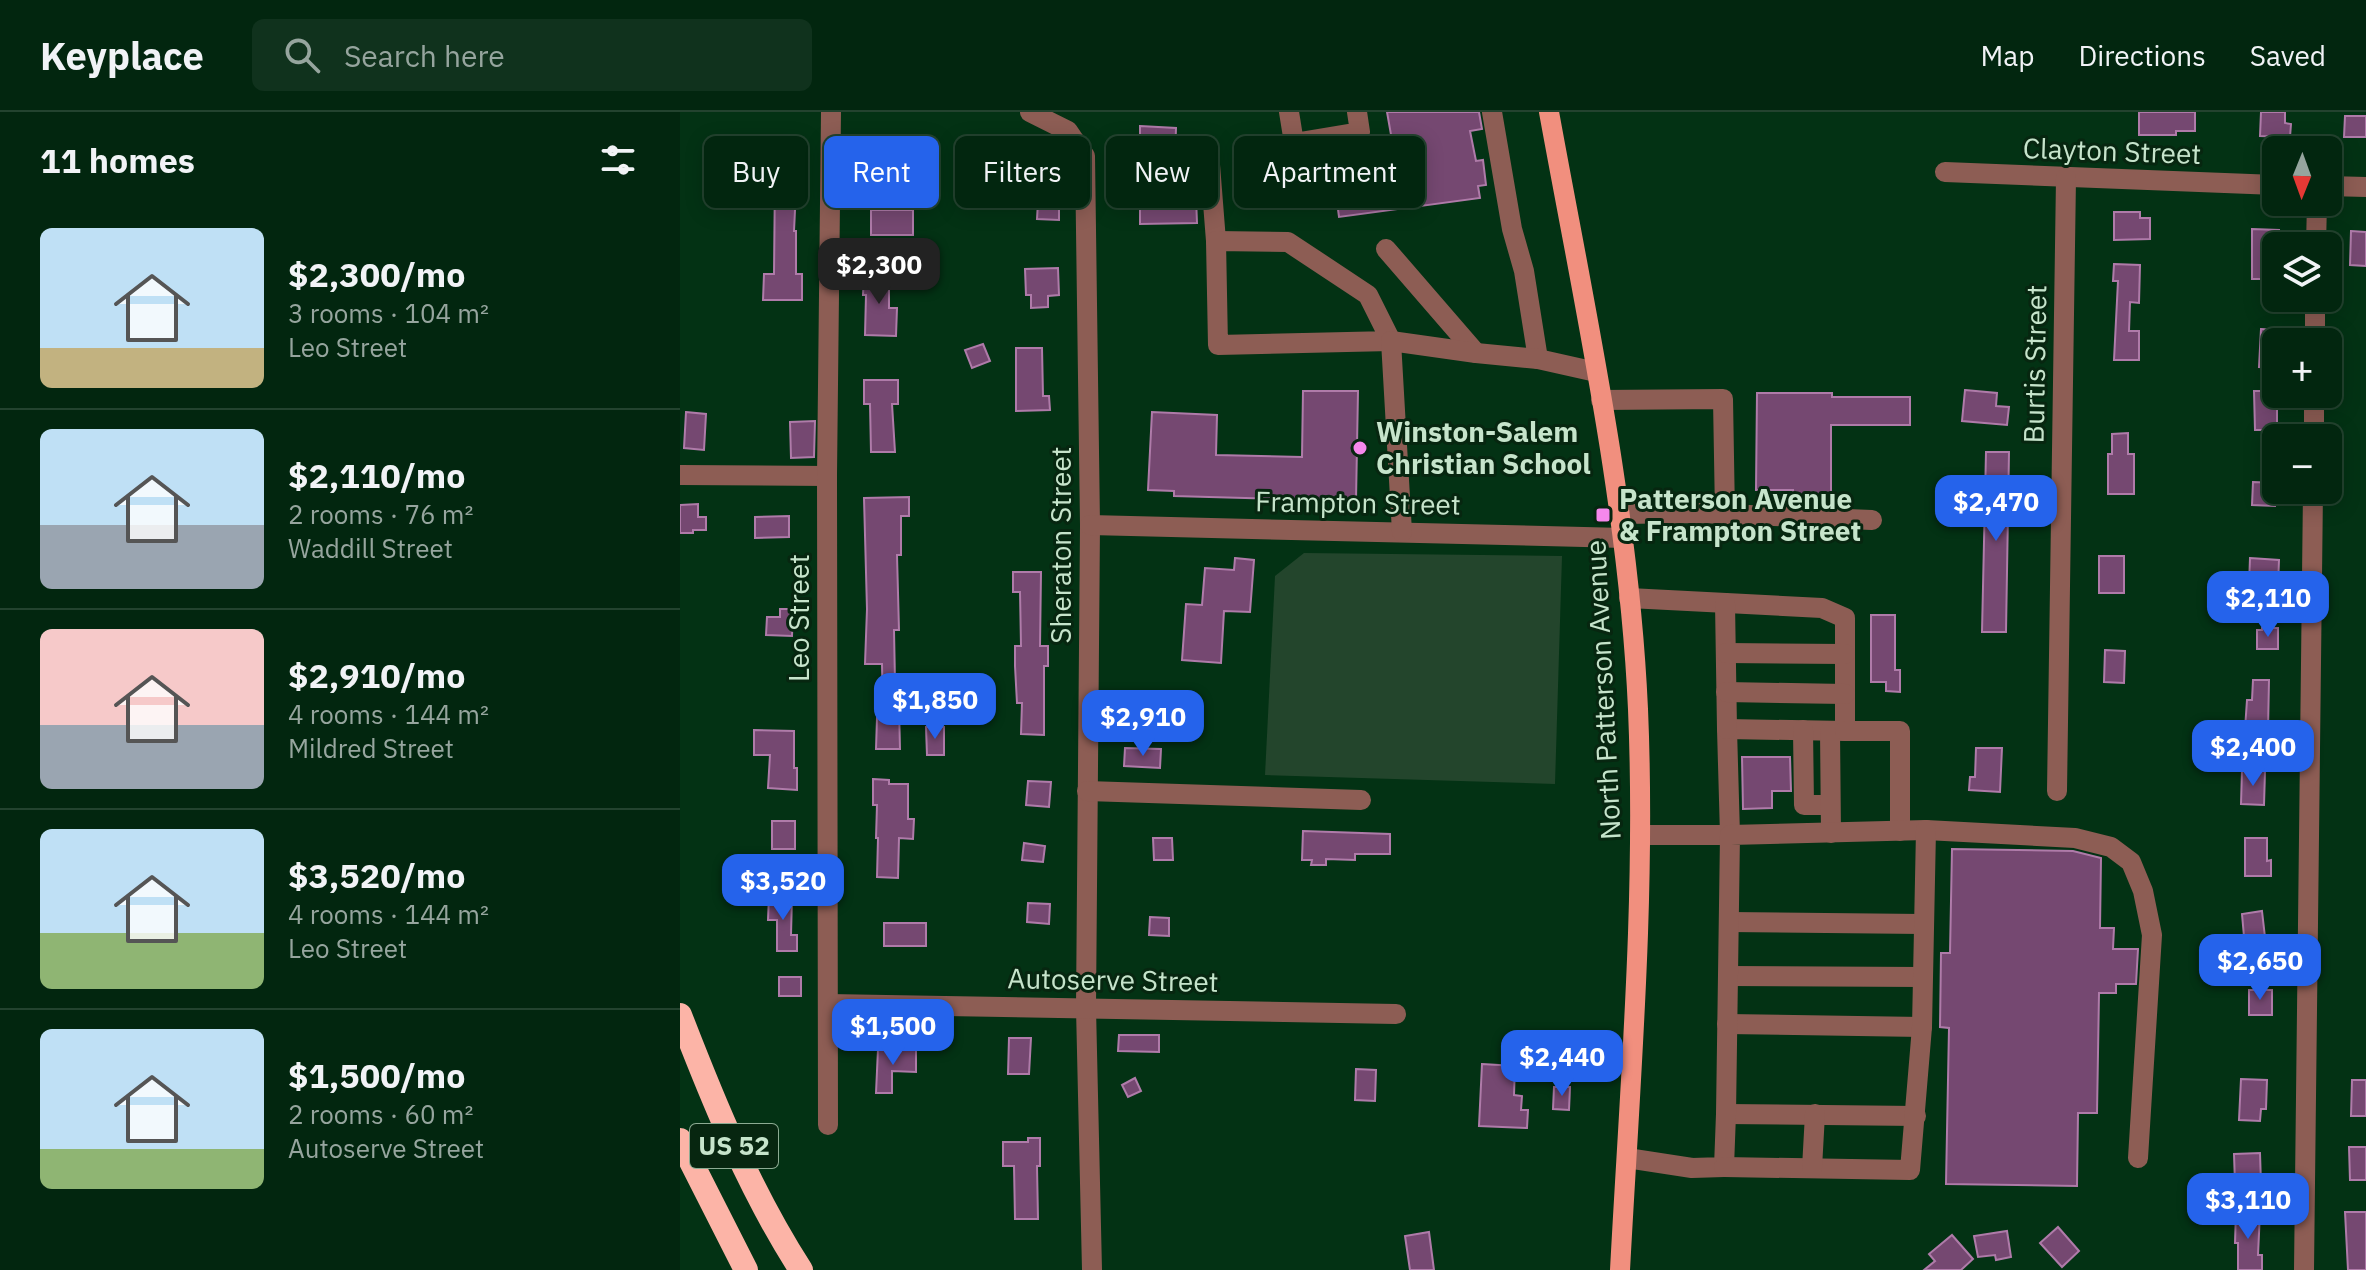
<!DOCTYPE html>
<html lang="en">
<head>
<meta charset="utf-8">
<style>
  :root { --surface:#02260f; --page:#10321d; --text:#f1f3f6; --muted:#96a59e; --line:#23432f; --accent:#2563eb }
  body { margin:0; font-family:"IBM Plex Sans",sans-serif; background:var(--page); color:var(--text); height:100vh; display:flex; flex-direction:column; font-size:30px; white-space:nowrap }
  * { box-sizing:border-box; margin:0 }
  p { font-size:26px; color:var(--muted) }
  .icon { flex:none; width:44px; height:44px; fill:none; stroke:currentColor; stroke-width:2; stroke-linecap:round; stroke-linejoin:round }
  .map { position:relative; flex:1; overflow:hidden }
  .panel { display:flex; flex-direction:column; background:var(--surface); width:680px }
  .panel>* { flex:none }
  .top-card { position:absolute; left:24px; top:24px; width:760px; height:72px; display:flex; gap:16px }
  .needle { width:52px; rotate:181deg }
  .controls { position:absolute; left:1582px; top:24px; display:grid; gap:16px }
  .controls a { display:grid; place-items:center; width:80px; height:80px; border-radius:12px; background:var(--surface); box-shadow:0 4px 20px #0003,0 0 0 2px var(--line); font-size:40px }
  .price { position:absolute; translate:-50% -68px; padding:0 18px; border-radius:16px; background:var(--accent); color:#fff; font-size:26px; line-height:52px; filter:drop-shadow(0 2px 4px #0008) }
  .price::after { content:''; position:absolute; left:50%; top:48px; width:24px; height:18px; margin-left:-12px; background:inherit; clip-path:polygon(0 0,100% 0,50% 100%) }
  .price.selected { background:#222; color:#fff }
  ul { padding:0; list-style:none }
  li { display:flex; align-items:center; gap:24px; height:200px; padding:0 40px }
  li+li { border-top:2px solid var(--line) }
  li span { display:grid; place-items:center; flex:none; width:224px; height:160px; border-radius:12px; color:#555 }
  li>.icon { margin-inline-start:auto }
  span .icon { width:96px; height:96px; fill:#fffc; stroke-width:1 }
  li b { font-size:34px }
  h2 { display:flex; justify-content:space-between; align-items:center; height:96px; padding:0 40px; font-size:34px }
  .pill { padding:0 28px; border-radius:12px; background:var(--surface); box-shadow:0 4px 20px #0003,0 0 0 2px var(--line); font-size:28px; line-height:72px }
  .pill.selected { background:var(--accent); color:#fff }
  header { display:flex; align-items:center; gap:48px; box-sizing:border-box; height:112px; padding:0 40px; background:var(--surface); border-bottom:2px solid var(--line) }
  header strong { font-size:38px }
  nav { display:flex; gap:44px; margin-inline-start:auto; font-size:28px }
  .search { width:560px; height:72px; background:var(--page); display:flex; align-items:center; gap:20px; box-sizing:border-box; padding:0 28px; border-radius:12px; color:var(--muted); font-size:30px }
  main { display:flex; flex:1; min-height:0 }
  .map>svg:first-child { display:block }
  .green { fill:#23452c }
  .building { fill:#754871; stroke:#af7ba9; stroke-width:2 }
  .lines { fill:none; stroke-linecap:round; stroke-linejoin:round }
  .minor { stroke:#8d5d54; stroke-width:20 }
  .major { stroke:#f18f7e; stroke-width:20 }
  .highway { stroke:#fcb4a7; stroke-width:24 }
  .poi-dot { fill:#f688ec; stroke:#072610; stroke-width:3 }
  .labels { text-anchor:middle; stroke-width:6; stroke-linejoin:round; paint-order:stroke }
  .shield { fill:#072610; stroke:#8dab93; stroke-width:2 }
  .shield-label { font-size:26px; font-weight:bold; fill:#c6e4cb }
  .street-label { font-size:28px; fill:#c6e4cb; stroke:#072610 }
  .poi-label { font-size:28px; font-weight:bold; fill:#c6e4cb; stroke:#072610; text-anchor:start }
</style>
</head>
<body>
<header>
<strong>Keyplace</strong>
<div class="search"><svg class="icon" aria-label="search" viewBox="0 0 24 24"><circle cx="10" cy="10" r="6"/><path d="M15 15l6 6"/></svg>Search here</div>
<nav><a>Map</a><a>Directions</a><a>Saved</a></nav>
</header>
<main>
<section class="panel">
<h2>11 homes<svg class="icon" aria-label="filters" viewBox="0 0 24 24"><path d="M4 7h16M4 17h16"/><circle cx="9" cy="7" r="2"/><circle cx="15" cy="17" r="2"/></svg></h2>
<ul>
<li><span style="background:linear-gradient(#bfe0f5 75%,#c2b280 0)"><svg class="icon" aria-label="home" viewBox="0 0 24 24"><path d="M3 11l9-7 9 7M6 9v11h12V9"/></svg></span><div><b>$2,300/mo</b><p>3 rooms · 104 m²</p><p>Leo Street</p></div></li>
<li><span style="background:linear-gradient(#bfe0f5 60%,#9aa5b1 0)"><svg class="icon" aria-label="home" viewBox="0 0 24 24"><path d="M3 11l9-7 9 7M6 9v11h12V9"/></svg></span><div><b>$2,110/mo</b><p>2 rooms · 76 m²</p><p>Waddill Street</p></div></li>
<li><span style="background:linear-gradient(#f6c9c9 60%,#9aa5b1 0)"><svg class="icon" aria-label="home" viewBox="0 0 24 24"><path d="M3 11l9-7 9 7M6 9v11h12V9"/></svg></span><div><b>$2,910/mo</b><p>4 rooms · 144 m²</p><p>Mildred Street</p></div></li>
<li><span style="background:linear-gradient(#bfe0f5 65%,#8fb573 0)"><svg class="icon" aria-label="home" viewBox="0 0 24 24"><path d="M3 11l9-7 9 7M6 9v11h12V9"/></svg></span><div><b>$3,520/mo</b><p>4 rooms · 144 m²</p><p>Leo Street</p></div></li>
<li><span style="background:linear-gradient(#bfe0f5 75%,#8fb573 0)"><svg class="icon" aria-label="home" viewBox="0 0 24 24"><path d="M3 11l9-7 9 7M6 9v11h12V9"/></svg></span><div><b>$1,500/mo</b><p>2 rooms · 60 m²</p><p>Autoserve Street</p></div></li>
</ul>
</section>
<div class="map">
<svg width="1686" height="1158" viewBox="0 0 1686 1158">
  <rect width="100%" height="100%" fill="#033214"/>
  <path class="green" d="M624,441L882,444L875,672L585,663L595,464Z"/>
  <g class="building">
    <path d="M707,0H799L802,17L790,19L796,49L803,48L806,73L798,74L800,86L659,105L653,60L716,51Z"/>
    <path d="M1459,0H1515V19H1496V23H1459Z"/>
    <path d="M1581,0H1605V11L1611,12L1610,25L1580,24Z"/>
    <path d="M1665,4H1686V25H1664Z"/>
    <path d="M460,14L496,16L495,48L514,49V85H516L517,111L460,112Z"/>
    <path d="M294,30L334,32L333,53L293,51Z"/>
    <path d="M82,37H118L114,119H116V162H122V188H83L84,162H94L95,62H81Z"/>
    <rect x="184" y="44" width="29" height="25"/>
    <path d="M358,90L379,91V108L357,107Z"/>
    <rect x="191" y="98" width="42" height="25"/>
    <path d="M1434,100H1460V106H1470V127L1434,128Z"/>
    <path d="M1572,117L1599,118V134H1596V167H1572Z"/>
    <path d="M1671,119L1686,120V154L1670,153Z"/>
    <path d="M1434,152L1460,153L1459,191L1450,190L1449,219H1459V248H1434L1438,169H1433Z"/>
    <path d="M378,156L379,183L368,184V195L351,196V183H346L345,157Z"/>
    <path d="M184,160L209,161V196H217L216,224L185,223L186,183H183Z"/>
    <path d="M1581,217L1596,218V256L1579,255Z"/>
    <path d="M303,232L310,249L292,256L285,238Z"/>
    <path d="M336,236H362L363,284H369L370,298L336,299Z"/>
    <path d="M184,268H218V292H212L215,340H191L190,292H184Z"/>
    <path d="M1285,278L1317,281L1316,294L1329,295L1327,313L1282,309Z"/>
    <path d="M623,279H678L676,389L494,384V379L468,378L472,300L537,303L536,343L622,345Z"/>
    <path d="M1574,279H1587V286H1597V318H1575Z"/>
    <path d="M1077,281H1152V285H1230V313H1151V393L1113,392V378H1076Z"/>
    <path d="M6,300L26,302L24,338L4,336Z"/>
    <path d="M135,309L134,345L111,346L110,310Z"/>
    <path d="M1448,321V342H1454V382H1428V342H1432V322Z"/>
    <path d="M1306,340H1329L1326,520H1302Z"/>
    <path d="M1573,370L1596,371L1595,394L1572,393Z"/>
    <path d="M229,385V404H221V443H217L219,518H214L215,570L231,569V576H241V590H231L232,594L219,595L220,637H196L197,606H203L202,552H185L187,497L184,386Z"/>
    <path d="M18,392V405H26V418H13V421H0V393Z"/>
    <path d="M109,404V425L75,426V405Z"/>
    <rect x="1419" y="444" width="25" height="37"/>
    <path d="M555,446L574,448L570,500L544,499L541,551L502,548L506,492L522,493L525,456L554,458Z"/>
    <path d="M1570,446L1599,448L1598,474L1569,473Z"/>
    <path d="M333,460H361L360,534H368V554H364V623L341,622L342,591H337L335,554V534H341L340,480H333Z"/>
    <path d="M100,497H113L112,524L86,523L87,505H100Z"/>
    <path d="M1191,503H1215V558H1220V580L1206,579V570H1191Z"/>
    <path d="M1582,516H1598V537H1577V518H1582Z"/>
    <path d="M1425,538L1445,539L1444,571L1424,570Z"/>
    <path d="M1573,568H1589L1588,618L1565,617L1567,588H1572Z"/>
    <path d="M246,615H264V643H247Z"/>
    <path d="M74,618L114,619V656H117V678L88,676L90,643H74Z"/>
    <path d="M445,636L481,637L480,656L444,654Z"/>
    <path d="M1296,636H1322L1320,680L1289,678L1290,665H1295Z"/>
    <path d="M1062,645H1110L1111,679H1092V696L1063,697Z"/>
    <path d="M1562,658L1585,659L1584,693L1561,692Z"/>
    <path d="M193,667L209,668V672H228V707H234L233,727L219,726L218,766L197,765L198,726H196L197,693H193Z"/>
    <path d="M348,669L371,670L369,695L346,693Z"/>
    <rect x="92" y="709" width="23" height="28"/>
    <path d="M623,719L710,722V742H675V748L646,747V753H631L632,748H622Z"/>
    <path d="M473,726H492L493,748H474Z"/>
    <path d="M1565,726H1587V749L1591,748V764H1565Z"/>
    <path d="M344,731L365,734L363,750L342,748Z"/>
    <path d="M1272,737L1393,739L1421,746L1420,816H1434L1433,837H1458L1456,872H1436V881H1419L1417,1001H1398L1397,1074L1266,1072L1269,916L1260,915L1261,841H1270Z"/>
    <path d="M89,783L112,784L111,823H117V839H97V808H88Z"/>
    <path d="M348,791L370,792L369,812L347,810Z"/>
    <path d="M1582,799L1586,834L1565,836L1562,802Z"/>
    <path d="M470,805L489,806V824L469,823Z"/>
    <rect x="204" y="811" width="42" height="23"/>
    <rect x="99" y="865" width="22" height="19"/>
    <rect x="1569" y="878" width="23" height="25"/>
    <path d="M439,923H479V940L438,939Z"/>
    <path d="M329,926H351L349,962H328Z"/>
    <path d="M198,937L236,938V960L212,959V981H196Z"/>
    <path d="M802,952L835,954L834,983L842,984L841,998H848L847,1016L799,1014Z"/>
    <path d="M676,957L696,958L695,989L675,988Z"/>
    <path d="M455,966L461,979L448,985L442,973Z"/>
    <path d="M1561,967L1587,968L1586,997H1581L1580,1009L1559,1008Z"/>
    <path d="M1672,968H1686V1004H1671Z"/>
    <path d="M874,975H890L889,998L873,997Z"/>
    <path d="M348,1026H360V1054H357L358,1107H335L334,1054H323V1030H348Z"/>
    <path d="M1669,1035H1686V1068H1670Z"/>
    <path d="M1580,1041L1581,1072H1555L1554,1042Z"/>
    <path d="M1556,1099L1580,1100L1578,1143H1582V1158H1558V1131H1555Z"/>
    <path d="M1665,1100H1686V1158H1668Z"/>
    <path d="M1378,1115L1399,1139L1382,1155L1360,1131Z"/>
    <path d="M1327,1119L1331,1145L1316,1148L1315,1143L1298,1145L1294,1124Z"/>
    <path d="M749,1120L754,1158H730L725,1124Z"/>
    <path d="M1272,1123L1293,1147L1281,1158H1244L1255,1149L1249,1142Z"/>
  </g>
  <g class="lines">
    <g class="minor">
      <path d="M350,0L388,19L405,44L410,413L406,896L412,1158"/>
      <path d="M609,0L614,31L680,20L677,0"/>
      <path d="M812,0L832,117L844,159L858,247"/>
      <path d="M529,40L536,129"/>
      <path d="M1265,60L1596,73"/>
      <path d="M1648,74L1686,75"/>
      <path d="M536,129L608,130L688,183L711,229L538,233Z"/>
      <path d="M1636,134L1637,90"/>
      <path d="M706,137L796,241"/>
      <path d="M1635,230V186"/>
      <path d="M921,288L1043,287L1045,402"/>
      <path d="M1634,326V282"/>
      <path d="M0,363L147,364"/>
      <path d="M940,402L1019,401L1192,408"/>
      <path d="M410,413L944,426"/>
      <path d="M722,420L711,229L796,241L858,247L916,260"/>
      <path d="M949,486L1142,496L1165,506V619L1047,617L1050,723H960"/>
      <path d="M1045,491L1047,617"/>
      <path d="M1046,541L1165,542"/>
      <path d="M1046,580L1165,582"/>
      <path d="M1123,618L1124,693H1150"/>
      <path d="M1150,619L1151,721"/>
      <path d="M1165,619H1220V719"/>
      <path d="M407,679L681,688"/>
      <path d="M1377,679L1386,66"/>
      <path d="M1049,810L1242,812"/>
      <path d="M1048,864L1242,865"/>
      <path d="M148,892L716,902"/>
      <path d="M1047,912L1242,915"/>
      <path d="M1046,1002L1236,1004"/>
      <path d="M148,1013L147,364L151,0"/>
      <path d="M947,1046L1012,1056L1044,1055L1046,1002L1050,723L1246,718L1395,726L1431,735L1451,750L1463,779L1472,823L1458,1046"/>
      <path d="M1044,1055L1230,1058L1242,915L1246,718"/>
      <path d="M1132,1056L1135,1002"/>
      <path d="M1624,1158L1633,378"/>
    </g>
    <path class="major" d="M869,0C905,198 949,396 958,597C966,784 950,971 940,1158"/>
    <g class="highway">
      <path d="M0,903C34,991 70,1079 121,1158"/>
      <path d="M0,1028L66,1158"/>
    </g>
  </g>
  <g class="poi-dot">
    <circle cx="680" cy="336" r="8"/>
    <rect x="915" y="395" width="16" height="16" rx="4"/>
  </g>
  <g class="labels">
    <rect class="shield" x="10" y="1012" width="88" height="44" rx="6"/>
    <g class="shield-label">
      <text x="54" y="1043">US 52</text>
    </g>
    <g class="street-label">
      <text transform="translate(1432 39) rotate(2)" y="10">Clayton Street</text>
      <text transform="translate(1355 252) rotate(-89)" y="10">Burtis Street</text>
      <text transform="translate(678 391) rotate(1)" y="10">Frampton Street</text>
      <text transform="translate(381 433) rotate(-90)" y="10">Sheraton Street</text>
      <text transform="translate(119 506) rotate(-90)" y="10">Leo Street</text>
      <text transform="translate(923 578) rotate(-93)" y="10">North Patterson Avenue</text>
      <text transform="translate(433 868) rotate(1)" y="10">Autoserve Street</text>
    </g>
    <g class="poi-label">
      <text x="696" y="330">Winston-Salem<tspan x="696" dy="32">Christian School</tspan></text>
      <text x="939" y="397">Patterson Avenue<tspan x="939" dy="32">&amp; Frampton Street</tspan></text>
    </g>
  </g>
</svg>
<div class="controls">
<a><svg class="needle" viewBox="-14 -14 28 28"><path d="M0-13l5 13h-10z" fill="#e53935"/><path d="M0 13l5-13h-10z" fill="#96a59e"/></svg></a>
<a><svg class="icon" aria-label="layers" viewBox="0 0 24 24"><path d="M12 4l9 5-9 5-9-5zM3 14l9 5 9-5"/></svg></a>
<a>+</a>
<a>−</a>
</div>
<b class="price selected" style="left:199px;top:194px">$2,300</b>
<b class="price" style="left:1316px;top:431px">$2,470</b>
<b class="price" style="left:1588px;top:527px">$2,110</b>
<b class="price" style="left:255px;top:629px">$1,850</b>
<b class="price" style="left:463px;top:646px">$2,910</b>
<b class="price" style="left:1573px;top:676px">$2,400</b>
<b class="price" style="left:103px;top:810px">$3,520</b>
<b class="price" style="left:1580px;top:890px">$2,650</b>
<b class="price" style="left:213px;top:955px">$1,500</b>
<b class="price" style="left:882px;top:986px">$2,440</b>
<b class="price" style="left:1568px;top:1129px">$3,110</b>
<div class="top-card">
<a class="pill">Buy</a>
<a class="pill selected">Rent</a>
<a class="pill">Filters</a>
<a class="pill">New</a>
<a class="pill">Apartment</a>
</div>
</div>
</main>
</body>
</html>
